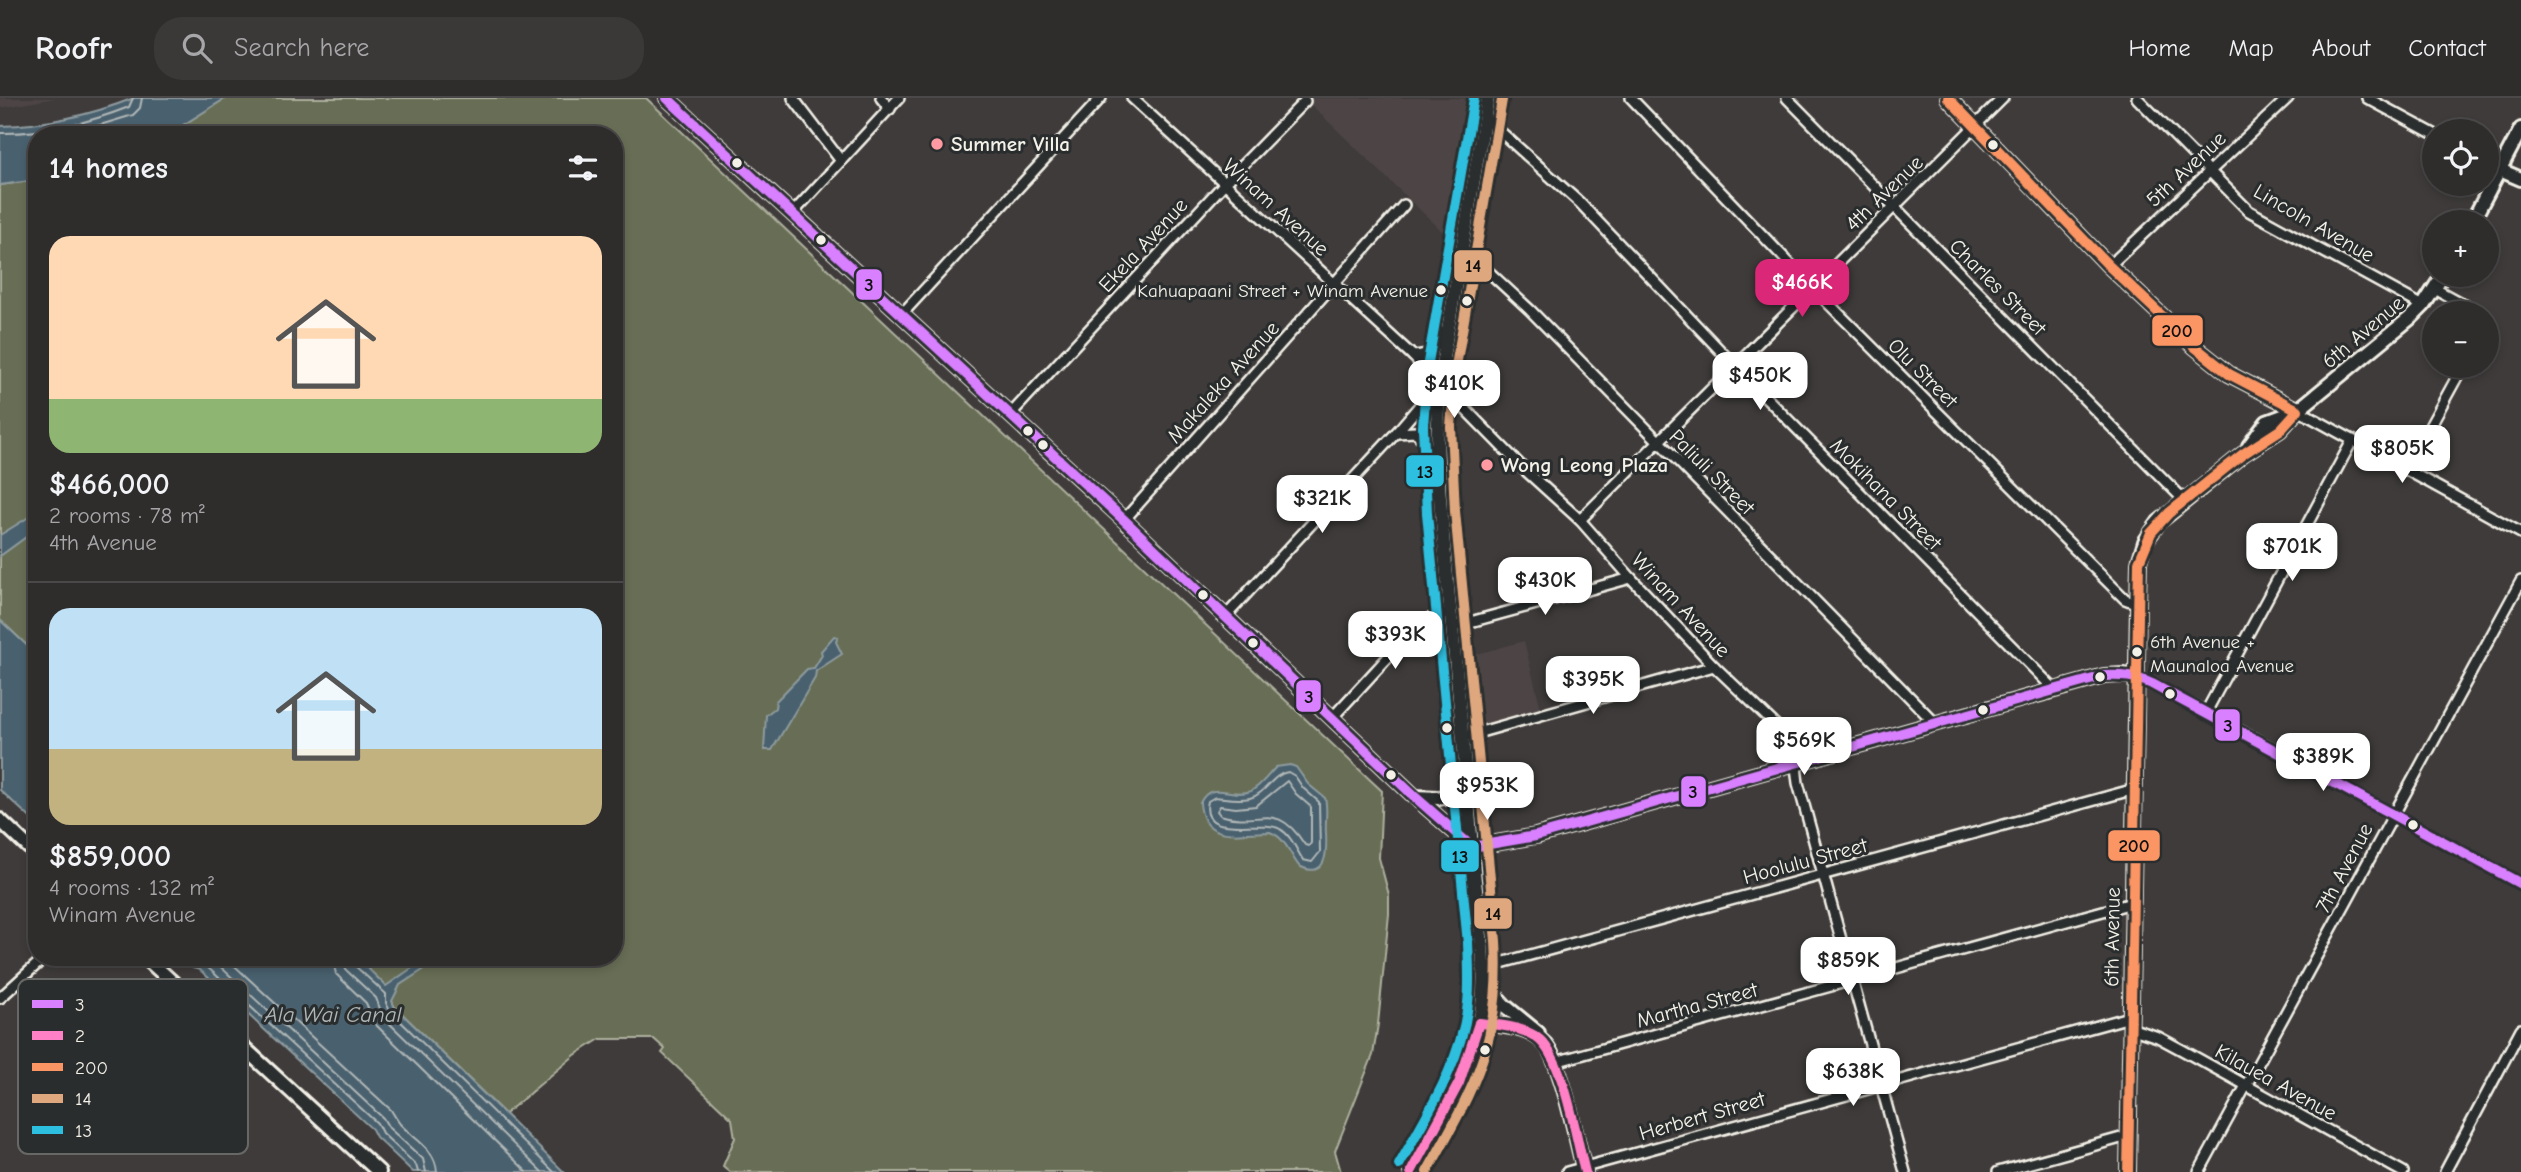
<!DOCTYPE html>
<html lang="en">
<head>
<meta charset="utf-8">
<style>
  :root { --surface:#2f2c2c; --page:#3b3838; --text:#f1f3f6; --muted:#a7a7a9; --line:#4a4848; --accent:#db2777 }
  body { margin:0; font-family:"Comic Neue",sans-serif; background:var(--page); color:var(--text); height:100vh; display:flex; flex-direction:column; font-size:26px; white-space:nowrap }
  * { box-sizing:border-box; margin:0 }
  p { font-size:23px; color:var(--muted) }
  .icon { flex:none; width:38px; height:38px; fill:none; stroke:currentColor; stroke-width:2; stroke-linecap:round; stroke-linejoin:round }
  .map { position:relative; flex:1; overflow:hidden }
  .side { position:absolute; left:28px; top:28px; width:595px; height:840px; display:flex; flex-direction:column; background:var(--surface); border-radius:28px; box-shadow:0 4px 10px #0003,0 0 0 2px var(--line) }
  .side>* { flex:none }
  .fabs { position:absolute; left:2422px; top:21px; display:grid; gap:14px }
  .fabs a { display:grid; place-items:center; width:77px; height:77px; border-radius:50%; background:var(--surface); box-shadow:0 4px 10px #0003,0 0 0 2px var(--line); font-size:35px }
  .price { position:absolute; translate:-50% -60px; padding:0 16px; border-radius:14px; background:#fff; color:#222; font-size:23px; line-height:46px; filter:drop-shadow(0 2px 4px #0008) }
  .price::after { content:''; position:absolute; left:50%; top:42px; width:21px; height:16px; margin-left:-10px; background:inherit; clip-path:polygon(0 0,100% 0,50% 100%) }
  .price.on { background:var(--accent); color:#fff }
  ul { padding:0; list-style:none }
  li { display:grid; align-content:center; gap:14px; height:371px; padding:0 21px }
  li+li { border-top:2px solid var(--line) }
  li span { display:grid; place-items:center; height:217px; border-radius:21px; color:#555 }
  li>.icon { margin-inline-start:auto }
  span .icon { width:126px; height:126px; fill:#fffc; stroke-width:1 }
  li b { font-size:30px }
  h2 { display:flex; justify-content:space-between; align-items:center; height:84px; padding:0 21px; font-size:30px }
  header { display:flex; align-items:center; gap:42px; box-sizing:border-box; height:98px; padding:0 35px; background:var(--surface); border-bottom:2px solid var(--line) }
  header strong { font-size:33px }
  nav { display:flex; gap:38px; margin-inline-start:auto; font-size:24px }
  .search { width:490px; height:63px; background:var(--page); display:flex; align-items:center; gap:18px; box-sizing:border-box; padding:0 24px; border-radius:28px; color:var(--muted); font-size:26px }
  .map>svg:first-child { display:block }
  .built { fill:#4d4544 }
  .green { fill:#676e54; stroke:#aeb09e; stroke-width:2 }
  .water { fill:#4a616e; stroke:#8e9b9f; stroke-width:2 }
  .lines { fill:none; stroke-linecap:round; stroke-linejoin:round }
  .shore { stroke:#b0b7b7; stroke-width:2 }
  .street-casing { stroke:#f4f1e8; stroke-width:14 }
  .secondary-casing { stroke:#f4f1e8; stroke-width:18 }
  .street { stroke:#2a2d2e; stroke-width:9 }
  .secondary { stroke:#2a2d2e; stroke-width:12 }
  .bus-1-casing { stroke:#2a2d2e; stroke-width:16 }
  .bus-2-casing { stroke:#2a2d2e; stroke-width:16 }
  .bus-3-casing { stroke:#2a2d2e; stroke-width:16 }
  .bus-4-casing { stroke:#2a2d2e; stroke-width:16 }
  .bus-5-casing { stroke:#2a2d2e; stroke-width:16 }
  .bus-1 { stroke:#d880ff; stroke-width:10 }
  .bus-2 { stroke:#ff80c5; stroke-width:10 }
  .bus-3 { stroke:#fb9564; stroke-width:10 }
  .bus-4 { stroke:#dfa77e; stroke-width:10 }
  .bus-5 { stroke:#2dbfdf; stroke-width:10 }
  .poi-dot { fill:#ff9aa2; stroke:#2a2d2e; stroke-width:2.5 }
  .bus-dot { fill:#f4f1e8; stroke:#2a2d2e; stroke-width:2.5 }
  .labels { text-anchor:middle; stroke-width:6; stroke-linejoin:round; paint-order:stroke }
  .bus-label { font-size:19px; fill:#f4f1e8; stroke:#2a2d2e; text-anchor:end }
  .poi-label { font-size:21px; font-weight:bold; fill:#f4f1e8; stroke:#2a2d2e; text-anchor:start }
  .street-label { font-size:21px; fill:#f4f1e8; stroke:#2a2d2e }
  .water-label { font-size:23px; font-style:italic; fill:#b0b7b7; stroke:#2a2d2e }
  .key { fill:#2a2d2e; stroke:#676866; stroke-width:2 }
  .key-label { font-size:19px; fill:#f4f1e8 }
  .line-badge { stroke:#2a2d2e; stroke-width:2.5 }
  .pale-badge-label { font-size:19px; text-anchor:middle; font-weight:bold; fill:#111 }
</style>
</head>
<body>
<header>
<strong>Roofr</strong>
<div class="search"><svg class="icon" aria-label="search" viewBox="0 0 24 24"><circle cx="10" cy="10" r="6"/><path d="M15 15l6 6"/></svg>Search here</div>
<nav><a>Home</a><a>Map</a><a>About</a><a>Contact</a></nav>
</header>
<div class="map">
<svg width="2521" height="1074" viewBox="0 0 2521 1074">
  <rect width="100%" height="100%" fill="#3f3b3b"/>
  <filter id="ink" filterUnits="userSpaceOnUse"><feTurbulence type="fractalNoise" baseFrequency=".0143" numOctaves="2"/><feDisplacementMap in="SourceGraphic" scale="14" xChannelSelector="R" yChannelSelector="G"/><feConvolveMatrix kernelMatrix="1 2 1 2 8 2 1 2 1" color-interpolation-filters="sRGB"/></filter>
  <g filter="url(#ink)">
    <g class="built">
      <path d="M0,0H56L0,10Z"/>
      <path d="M1304,0H1477L1456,137L1444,135Z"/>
      <path d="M1524,543L1541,611L1481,629L1474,557Z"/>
    </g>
    <g class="green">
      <path d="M226,0H646L1382,693L1379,760L1389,797V816L1378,926L1373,957L1335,1053L1341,1074H730L723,1068L735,1040L732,1021L662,955L665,951L654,941H600L575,957L505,1016L394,908L386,888L356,859H614V37H167Z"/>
      <path d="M37,82V557L0,522V87Z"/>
    </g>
    <g class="water">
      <path d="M134,0H226L167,37H37V82L0,87V28C46,27 91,17 134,0Z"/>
      <path d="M37,414V431L0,458V437Z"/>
      <path d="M0,522L37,557V726L0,692Z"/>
      <path d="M834,538L838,539L836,544L842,556L816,573L815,580L772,652H764L766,617L775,610L776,603L807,571L814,570L822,557L821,553Z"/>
      <path d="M1290,667L1296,669L1308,686L1325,700C1328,712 1325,723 1326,735C1327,754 1327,782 1299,768C1289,755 1286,740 1270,734C1241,734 1203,746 1200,705C1211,681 1232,701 1251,693C1261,688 1268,677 1276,669Z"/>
      <path d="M181,859H356L386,888L428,859H443L400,887L392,903L394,908L564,1074H413L376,1039L372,1031L200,872L193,870Z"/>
    </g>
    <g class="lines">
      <g class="shore">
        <path d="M0,35C44,36 88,25 129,9L133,0"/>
        <path d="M67,37L133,17L140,10L142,0"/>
        <path d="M1288,674L1295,678L1303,690L1319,704L1320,754L1312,764L1303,762C1296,751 1291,737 1280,731C1261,720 1199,743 1208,703L1215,699C1227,700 1238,703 1250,700C1266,696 1272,676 1288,674Z"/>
        <path d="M1287,683L1296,696L1311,709V745L1309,748L1305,747C1275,700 1260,730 1220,717L1217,713L1220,708L1236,710L1256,708Z"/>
        <path d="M191,859L205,867L377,1025L382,1035L416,1067L418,1074"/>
        <path d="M210,859L383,1020L389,1030L423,1061L426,1074"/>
        <path d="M225,859L391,1012C394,1017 397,1022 400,1026C414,1041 436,1051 437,1074"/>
        <path d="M332,859L336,876L366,905L375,926L527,1074"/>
        <path d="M343,859L346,872L376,900L383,919L542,1074"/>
        <path d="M351,859L354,867L386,896V905L390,913L554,1074"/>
      </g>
      <g class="street-casing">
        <g id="street">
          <path d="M793,0L841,63"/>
          <path d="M881,0L890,11"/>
          <path d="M1132,0L1413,258L1525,372L1580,422L1631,480L1714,568L1785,636L1794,652L1798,685L1905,1074"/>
          <path d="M1631,0L1812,189L2125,501L2138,506"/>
          <path d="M1787,0L2184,402"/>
          <path d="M2137,0L2249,113L2423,208"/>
          <path d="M2367,0L2434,36"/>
          <path d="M1484,19L1580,105L1735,268L2055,592"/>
          <path d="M2487,65L2500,72"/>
          <path d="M792,116L899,0"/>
          <path d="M1462,149L1530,212L1935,625"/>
          <path d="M2109,168L2288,0"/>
          <path d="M2435,191L2479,215"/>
          <path d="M902,216L1101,0"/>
          <path d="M1413,258C1432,257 1436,251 1444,234"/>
          <path d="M2298,312L2521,435"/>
          <path d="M1009,318L1224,86L1305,3"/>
          <path d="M1396,335L1416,334L1437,359"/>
          <path d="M2406,372L2463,268"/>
          <path d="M1124,422L1404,107"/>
          <path d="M1580,422L2003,0"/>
          <path d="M1225,519L1396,335L1439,285"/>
          <path d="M1452,529L1631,480"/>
          <path d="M2137,579L2206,614L2521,786"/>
          <path d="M2206,614L2352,343"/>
          <path d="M1332,620L1415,530L1429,521L1451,514"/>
          <path d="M1463,639L1714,568"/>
          <path d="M1483,870L2135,691"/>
          <path d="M0,900L45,859"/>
          <path d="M2130,930L2158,939L2184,953L2403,1074"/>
          <path d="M1555,964L2132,805"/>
          <path d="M1567,1074L2130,919"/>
          <path d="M1998,1074L2128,1038"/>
          <path d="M2199,1074L2521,483"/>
          <path d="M2445,1074L2521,931"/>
        </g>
      </g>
      <g class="secondary-casing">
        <g id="secondary">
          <path d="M667,0L1124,422L1415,699L1472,749"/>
          <path d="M1948,0L2109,168L2195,249L2229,276L2298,312"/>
          <path d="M2500,72L2521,81"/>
          <path d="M2472,124L2521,31"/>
          <path d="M2249,348L2267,324L2294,314"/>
          <path d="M1415,699L1439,700L1452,697L1466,673"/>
          <path d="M0,722L37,757"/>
          <path d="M1472,749L1536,738L2104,578L2123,577L2137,579"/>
          <path d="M145,859L379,1074"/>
          <path d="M1484,885L1505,908L1538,935"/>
          <path d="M1479,925C1500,927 1531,929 1545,946C1562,965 1577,1046 1585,1074"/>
          <path d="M1411,1074C1437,1027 1468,979 1479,926C1490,876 1477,813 1473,762C1466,674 1458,587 1449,499C1442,423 1432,348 1441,272L1488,0"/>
          <path d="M2128,1074L2138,506L2139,464L2145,444L2159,424L2243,356L2280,332L2298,312L2415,216L2423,208L2443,177"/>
        </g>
      </g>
      <use href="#street" class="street"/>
      <use href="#secondary" class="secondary"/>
      <g class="bus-1-casing">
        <g id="bus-1">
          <path d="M667,0L1124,422L1415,699L1472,749"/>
          <path d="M1472,749L1536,738L2104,578C2122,577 2135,578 2152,586L2521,786"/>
        </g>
      </g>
      <g class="bus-2-casing">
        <g id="bus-2">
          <path d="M1479,925C1498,927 1520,928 1536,939C1564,957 1576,1041 1585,1074"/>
          <path d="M1411,1074L1459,985L1479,925"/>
        </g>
      </g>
      <g class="bus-3-casing">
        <path id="bus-3" d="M1948,0L2109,168L2195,249L2229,276L2298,312L2280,332L2243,356L2169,415L2151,435L2139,464L2128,1074"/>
      </g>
      <g class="bus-4-casing">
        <path id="bus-4" d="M1427,1074C1474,990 1502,943 1496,843L1455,413L1451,329L1455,274L1502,2"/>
      </g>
      <g class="bus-5-casing">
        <path id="bus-5" d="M1399,1067C1427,1016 1462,964 1468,905C1470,885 1469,865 1468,846L1427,415L1423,329L1427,270L1474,0"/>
      </g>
      <use href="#bus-1" class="bus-1"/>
      <use href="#bus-2" class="bus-2"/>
      <use href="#bus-3" class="bus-3"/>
      <use href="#bus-4" class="bus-4"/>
      <use href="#bus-5" class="bus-5"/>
    </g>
  </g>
  <g class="poi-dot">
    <circle cx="937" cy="46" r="7"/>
    <circle cx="1487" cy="367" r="7"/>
  </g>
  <g class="bus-dot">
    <circle cx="1993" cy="47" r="6"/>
    <circle cx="737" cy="65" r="6"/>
    <circle cx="821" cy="142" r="6"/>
    <circle cx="1441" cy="192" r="6"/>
    <circle cx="1467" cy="203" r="6"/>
    <circle cx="1028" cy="333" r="6"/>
    <circle cx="1043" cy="347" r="6"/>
    <circle cx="1203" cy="497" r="6"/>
    <circle cx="1253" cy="545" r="6"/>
    <circle cx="2137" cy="554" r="6"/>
    <circle cx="2100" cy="579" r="6"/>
    <circle cx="2170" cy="596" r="6"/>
    <circle cx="1983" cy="612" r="6"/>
    <circle cx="1447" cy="630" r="6"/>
    <circle cx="1391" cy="677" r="6"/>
    <circle cx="2413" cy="727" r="6"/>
    <circle cx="1485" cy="952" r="6"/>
  </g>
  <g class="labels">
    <g class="bus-label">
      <text x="1428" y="199">Kahuapaani Street + Winam Avenue</text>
      <text x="2150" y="550" text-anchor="start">6th Avenue +<tspan x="2150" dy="24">Maunaloa Avenue</tspan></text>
    </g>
    <g class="poi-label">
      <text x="951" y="53">Summer Villa</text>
      <text x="1501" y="374">Wong Leong Plaza</text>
    </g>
    <g class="street-label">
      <text transform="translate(2186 71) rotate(-43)" y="7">5th Avenue</text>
      <text transform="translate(1884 95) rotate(-44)" y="7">4th Avenue</text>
      <text transform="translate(1276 109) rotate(42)" y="7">Winam Avenue</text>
      <text transform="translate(2314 125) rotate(30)" y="7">Lincoln Avenue</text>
      <text transform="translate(1143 147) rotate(-47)" y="7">Ekela Avenue</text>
      <text transform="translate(1998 189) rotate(45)" y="7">Charles Street</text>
      <text transform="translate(2363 234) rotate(-40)" y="7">6th Avenue</text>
      <text transform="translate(1923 275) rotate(45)" y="7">Olu Street</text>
      <text transform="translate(1223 284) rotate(-48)" y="7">Makaleka Avenue</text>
      <text transform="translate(1712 374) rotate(45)" y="7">Paliuli Street</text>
      <text transform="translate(1886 396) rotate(45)" y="7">Mokihana Street</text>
      <text transform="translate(1681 507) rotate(47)" y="7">Winam Avenue</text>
      <text transform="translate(1805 763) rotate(-15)" y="7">Hoolulu Street</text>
      <text transform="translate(2344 770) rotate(-62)" y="7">7th Avenue</text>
      <text transform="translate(2112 839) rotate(-89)" y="7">6th Avenue</text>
      <text transform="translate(1697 907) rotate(-15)" y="7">Martha Street</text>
      <text transform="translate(2276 984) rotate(29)" y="7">Kilauea Avenue</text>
      <text transform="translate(1702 1018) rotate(-16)" y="7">Herbert Street</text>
    </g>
    <g class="water-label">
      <text x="333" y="924">Ala Wai Canal</text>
    </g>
  </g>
  <rect x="18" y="881" width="230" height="175" rx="10" class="key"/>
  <rect x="32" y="902" width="31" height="8" fill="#d880ff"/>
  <rect x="32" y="933" width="31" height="9" fill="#ff80c5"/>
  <rect x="32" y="965" width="31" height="8" fill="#fb9564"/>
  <rect x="32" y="996" width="31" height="9" fill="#dfa77e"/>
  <rect x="32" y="1028" width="31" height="8" fill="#2dbfdf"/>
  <g class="key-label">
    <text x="75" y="913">3</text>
    <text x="75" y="944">2</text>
    <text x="75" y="976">200</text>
    <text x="75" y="1007">14</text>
    <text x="75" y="1039">13</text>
  </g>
  <g class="line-badge">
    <rect x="1453" y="151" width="40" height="34" rx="7" fill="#dfa77e"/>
    <rect x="855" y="170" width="28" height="33" rx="7" fill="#d880ff"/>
    <rect x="2151" y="216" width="53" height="33" rx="7" fill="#fb9564"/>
    <rect x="1405" y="356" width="40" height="34" rx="7" fill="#2dbfdf"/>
    <rect x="1295" y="581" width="27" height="34" rx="7" fill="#d880ff"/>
    <rect x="2214" y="610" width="27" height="34" rx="7" fill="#d880ff"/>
    <rect x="1680" y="677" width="27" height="33" rx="7" fill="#d880ff"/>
    <rect x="2107" y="731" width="54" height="33" rx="7" fill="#fb9564"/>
    <rect x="1440" y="741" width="40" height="34" rx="7" fill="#2dbfdf"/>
    <rect x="1473" y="799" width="40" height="33" rx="7" fill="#dfa77e"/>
  </g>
  <g class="pale-badge-label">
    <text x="1473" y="174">14</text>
    <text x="869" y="193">3</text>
    <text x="2177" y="239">200</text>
    <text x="1425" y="380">13</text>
    <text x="1309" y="605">3</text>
    <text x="2228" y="634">3</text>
    <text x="1693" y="700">3</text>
    <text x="2134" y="754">200</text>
    <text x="1460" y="765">13</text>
    <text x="1493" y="822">14</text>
  </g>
</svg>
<div class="fabs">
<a><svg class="icon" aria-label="locate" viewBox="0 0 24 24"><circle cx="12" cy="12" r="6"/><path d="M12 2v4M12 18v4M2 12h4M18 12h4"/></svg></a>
<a>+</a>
<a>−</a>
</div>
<b class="price on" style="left:1802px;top:221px">$466K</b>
<b class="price" style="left:1760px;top:314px">$450K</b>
<b class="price" style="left:1454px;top:322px">$410K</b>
<b class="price" style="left:2402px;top:387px">$805K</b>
<b class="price" style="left:1322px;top:437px">$321K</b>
<b class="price" style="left:2292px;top:485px">$701K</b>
<b class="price" style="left:1545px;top:519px">$430K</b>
<b class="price" style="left:1395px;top:573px">$393K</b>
<b class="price" style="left:1593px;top:618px">$395K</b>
<b class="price" style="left:1804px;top:679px">$569K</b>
<b class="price" style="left:2323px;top:695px">$389K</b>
<b class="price" style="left:1487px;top:724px">$953K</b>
<b class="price" style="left:1848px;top:899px">$859K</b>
<b class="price" style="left:1853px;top:1010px">$638K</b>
<section class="side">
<h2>14 homes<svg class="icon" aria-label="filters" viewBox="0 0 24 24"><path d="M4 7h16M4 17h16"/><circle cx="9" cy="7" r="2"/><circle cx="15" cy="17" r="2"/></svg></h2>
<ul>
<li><span style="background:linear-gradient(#ffd9b3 75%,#8fb573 0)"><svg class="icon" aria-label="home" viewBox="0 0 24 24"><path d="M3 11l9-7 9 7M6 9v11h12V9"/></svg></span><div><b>$466,000</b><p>2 rooms · 78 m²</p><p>4th Avenue</p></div></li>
<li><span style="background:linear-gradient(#bfe0f5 65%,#c2b280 0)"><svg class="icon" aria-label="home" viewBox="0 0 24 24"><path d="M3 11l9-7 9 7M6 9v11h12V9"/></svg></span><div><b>$859,000</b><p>4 rooms · 132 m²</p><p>Winam Avenue</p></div></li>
</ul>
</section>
</div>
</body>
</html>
